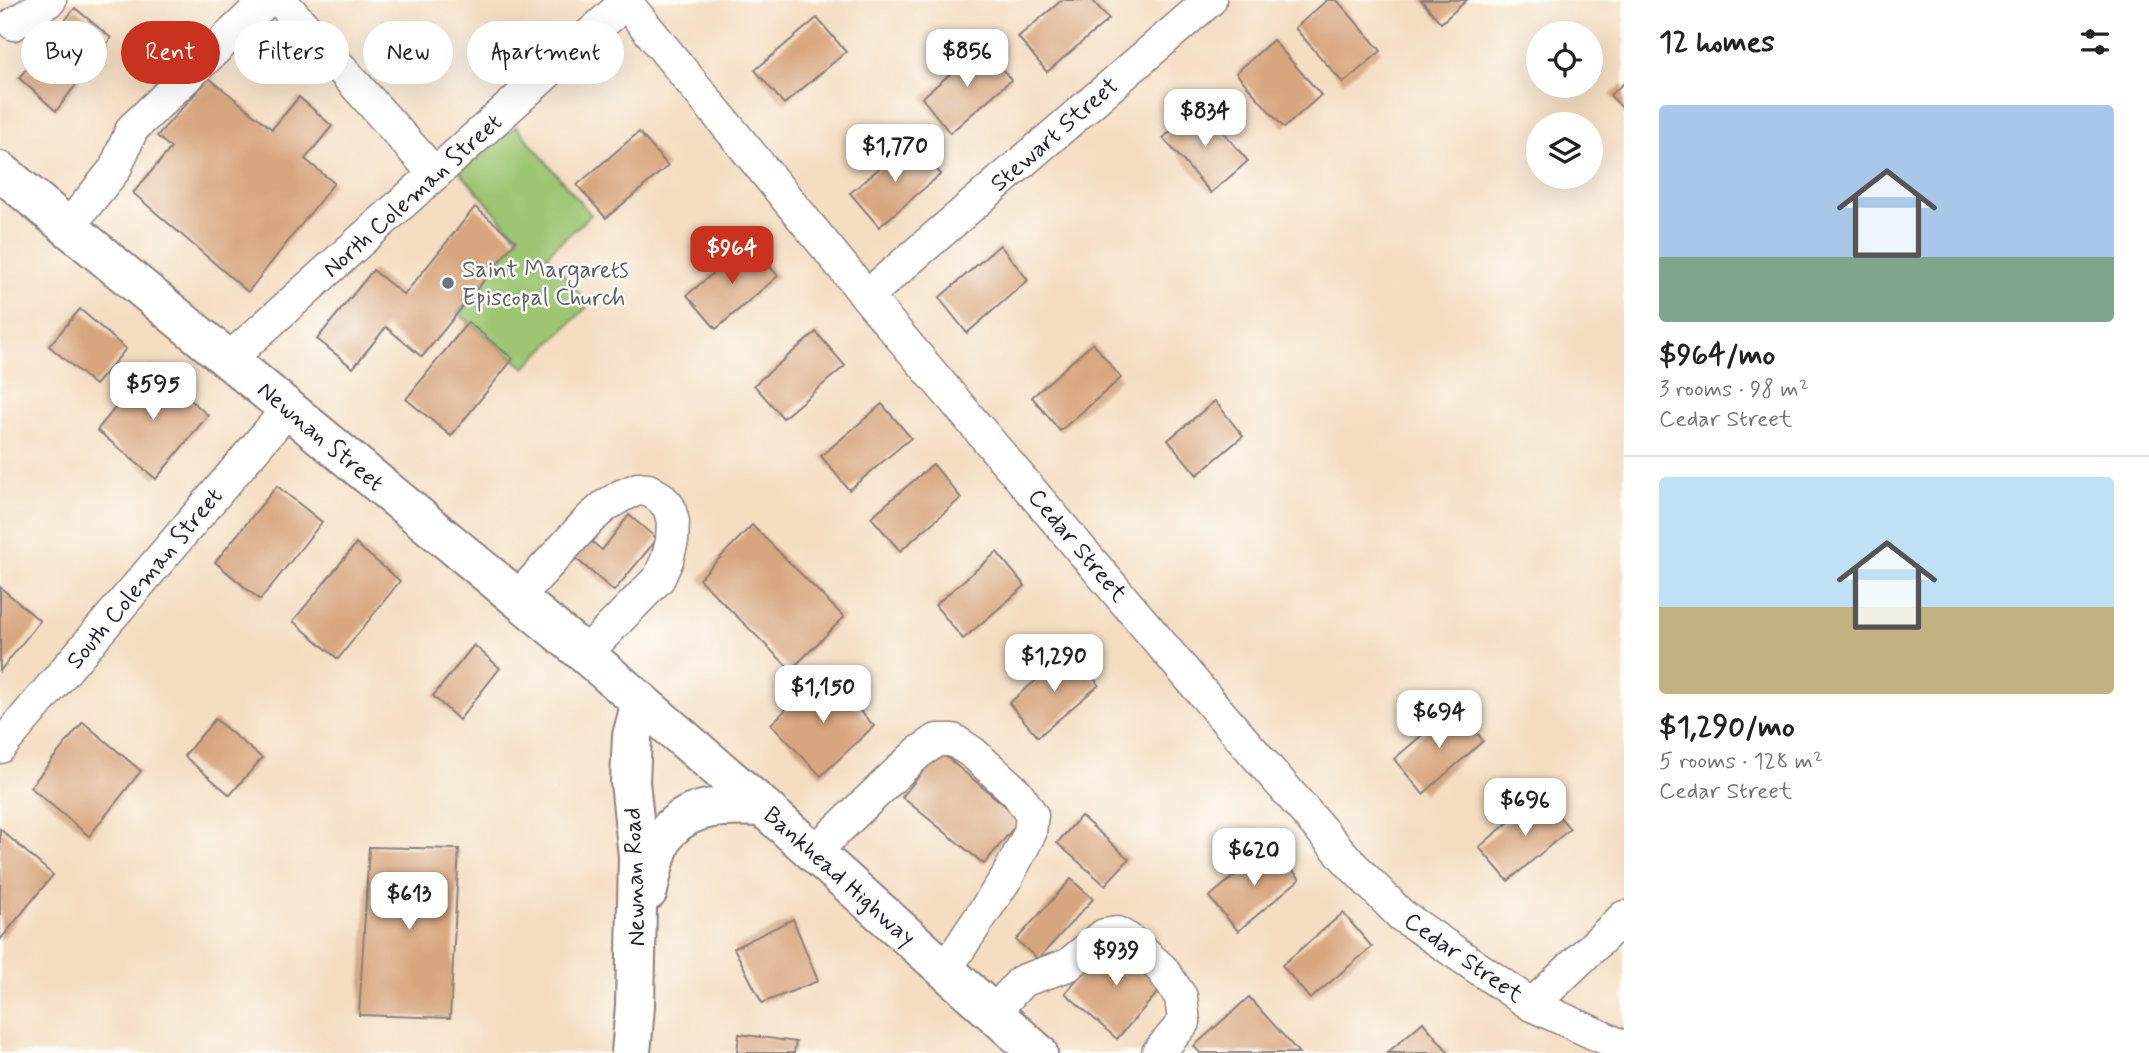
<!DOCTYPE html>
<html lang="en">
<head>
<meta charset="utf-8">
<style>
  :root { --surface:#fff; --page:#f2f2f2; --text:#222; --muted:#767676; --line:#e0e0e0; --accent:#c8321e }
  body { margin:0; font-family:Mynerve,sans-serif; background:var(--page); color:var(--text); height:100vh; display:flex; flex-direction:column; font-size:26px; white-space:nowrap }
  * { box-sizing:border-box; margin:0 }
  p { font-size:23px; color:var(--muted) }
  .icon { flex:none; width:38px; height:38px; fill:none; stroke:currentColor; stroke-width:2; stroke-linecap:round; stroke-linejoin:round }
  .map { position:relative; flex:1; overflow:hidden }
  .details { display:flex; flex-direction:column; background:var(--surface); width:525px }
  .details>* { flex:none }
  .top-card { position:absolute; left:21px; top:21px; width:665px; height:63px; display:flex; gap:14px }
  .fabs { position:absolute; left:1526px; top:21px; display:grid; gap:14px }
  .fabs a { display:grid; place-items:center; width:77px; height:77px; border-radius:50%; background:var(--surface); box-shadow:0 7px 28px #0002; font-size:35px }
  .price { position:absolute; translate:-50% -60px; padding:0 16px; border-radius:14px; background:#fff; color:#222; font-size:23px; line-height:46px; filter:drop-shadow(0 2px 4px #0008) }
  .price::after { content:''; position:absolute; left:50%; top:42px; width:21px; height:16px; margin-left:-10px; background:inherit; clip-path:polygon(0 0,100% 0,50% 100%) }
  .price.current { background:var(--accent); color:#fff }
  ul { padding:0; list-style:none }
  li { display:grid; align-content:center; gap:14px; height:371px; padding:0 35px }
  li+li { border-top:2px solid var(--line) }
  li span { display:grid; place-items:center; height:217px; border-radius:7px; color:#555 }
  li>.icon { margin-inline-start:auto }
  span .icon { width:126px; height:126px; fill:#fffc; stroke-width:1 }
  li b { font-size:30px }
  h2 { display:flex; justify-content:space-between; align-items:center; height:84px; padding:0 35px; font-size:30px }
  .tag { padding:0 24px; border-radius:32px; background:var(--surface); box-shadow:0 7px 28px #0002; font-size:24px; line-height:63px }
  .tag.current { background:var(--accent); color:#fff }
  main { display:flex; flex:1; min-height:0 }
  .map>svg:first-child { display:block }
  .green { fill:#9cc672; stroke:#5f7456; stroke-width:2 }
  .building { fill:#d8a67e }
  .lines { fill:none; stroke-linecap:round; stroke-linejoin:round }
  .minor-casing { stroke:#8b807e; stroke-width:35 }
  .major-casing { stroke:#8b807e; stroke-width:42 }
  .minor { stroke:#fff; stroke-width:32 }
  .major { stroke:#fff; stroke-width:38 }
  .worship-dot { fill:#6b7280; stroke:#fdfcf7; stroke-width:2.5 }
  .labels { text-anchor:middle; stroke-width:5; stroke-linejoin:round; paint-order:stroke }
  .street-label { font-size:24px; fill:#22223b; stroke:#fdfcf7 }
  .worship-label { font-size:24px; fill:#5b616d; stroke:#fdfcf7; text-anchor:start }
</style>
</head>
<body>
<main>
<div class="map">
<svg width="1624" height="1053" viewBox="0 0 1624 1053">
  <rect width="100%" height="100%" fill="#fdfcf7"/>
  <filter id="ink" filterUnits="userSpaceOnUse"><feTurbulence type="fractalNoise" baseFrequency=".0143" numOctaves="2"/><feDisplacementMap in="SourceGraphic" scale="14" xChannelSelector="R" yChannelSelector="G"/><feConvolveMatrix kernelMatrix="1 2 1 2 8 2 1 2 1" color-interpolation-filters="sRGB"/></filter>
  <filter id="wash" filterUnits="userSpaceOnUse"><feTurbulence type="fractalNoise" baseFrequency=".00686" numOctaves="4" result="noise"/><feDisplacementMap in="SourceGraphic" scale="28" xChannelSelector="R" yChannelSelector="G"/><feGaussianBlur stdDeviation="1.57" result="paint"/><feColorMatrix in="noise" values="0 0 0 0 0 0 0 0 0 0 0 0 0 0 0 0 0 1.4 0 .05"/><feComposite in="paint" operator="in"/></filter>
  <g filter="url(#wash)">
    <rect width="100%" height="100%" fill="#f4ddc1"/>
    <path class="green" d="M516,126L591,215L547,254L589,305L525,368L458,313L518,238L460,172Z"/>
    <g id="blocks">
      <g class="building">
        <path d="M1062,0H1092L1109,19L1047,72L1018,37Z"/>
        <path d="M1327,0H1337L1381,51L1343,83L1295,28Z"/>
        <path d="M1421,0H1467L1441,23Z"/>
        <path d="M75,8L111,38L56,111L19,78Z"/>
        <path d="M817,18L846,52L784,104L755,70Z"/>
        <path d="M1273,40L1321,95L1284,128L1236,73Z"/>
        <path d="M984,45L1011,80L950,133L922,98Z"/>
        <path d="M209,78L272,129L299,97L332,126L305,159L334,183L248,292L133,193L171,148L157,136Z"/>
        <path d="M1624,83V110L1610,95Z"/>
        <path d="M1200,105L1248,161L1211,193L1163,138Z"/>
        <path d="M639,132L668,166L606,218L577,185Z"/>
        <path d="M912,141L941,174L879,227L850,193Z"/>
        <path d="M475,207L516,241L422,357L386,327L353,368L317,339L373,270L404,295Z"/>
        <path d="M749,243L778,276L716,329L687,295Z"/>
        <path d="M1000,245L1028,280L967,333L939,298Z"/>
        <path d="M80,309L126,349L95,385L49,346Z"/>
        <path d="M468,322L513,359L451,436L406,399Z"/>
        <path d="M816,332L845,366L783,418L754,385Z"/>
        <path d="M1093,343L1121,378L1060,431L1032,397Z"/>
        <path d="M150,365L208,415L156,479L97,430Z"/>
        <path d="M1215,401L1243,436L1197,475L1168,440Z"/>
        <path d="M882,404L911,438L849,490L821,456Z"/>
        <path d="M933,464L961,498L900,551L871,517Z"/>
        <path d="M277,486L322,522L260,600L215,562Z"/>
        <path d="M629,515L657,539L614,591L573,556L586,537L602,550Z"/>
        <path d="M752,525L844,617L791,670L699,579Z"/>
        <path d="M356,544L400,581L338,659L293,621Z"/>
        <path d="M997,552L1025,586L963,639L935,605Z"/>
        <path d="M0,587L40,621L0,671Z"/>
        <path d="M474,645L500,668L459,720L433,696Z"/>
        <path d="M1071,651L1099,685L1038,737L1009,703Z"/>
        <path d="M824,673L874,726L821,776L771,724Z"/>
        <path d="M1456,706L1483,741L1423,794L1394,759Z"/>
        <path d="M215,719L262,758L230,795L184,756Z"/>
        <path d="M83,722L141,771L89,836L30,787Z"/>
        <path d="M939,751L1021,819L984,864L902,797Z"/>
        <path d="M1541,795L1570,829L1508,881L1479,847Z"/>
        <path d="M1081,816L1129,859L1105,885L1057,843Z"/>
        <path d="M0,829L53,875L0,940Z"/>
        <path d="M1271,845L1300,879L1238,931L1209,897Z"/>
        <path d="M369,847L459,849L450,1018L359,1015Z"/>
        <path d="M1071,879L1093,899L1038,959L1016,940Z"/>
        <path d="M1343,913L1372,947L1310,999L1282,965Z"/>
        <path d="M793,919L818,981L762,1003L734,948Z"/>
        <path d="M1115,936L1167,982L1117,1039L1065,993Z"/>
        <path d="M1249,997L1299,1053H1200L1194,1046Z"/>
        <path d="M1423,1022L1449,1053H1387Z"/>
        <path d="M739,1034L796,1042L794,1053H737Z"/>
      </g>
    </g>
  </g>
  <g filter="url(#ink)">
    <use href="#blocks" fill-opacity="0" stroke="#8b807e" stroke-width="2"/>
    <g class="lines">
      <g class="minor-casing">
        <g id="minor">
          <path d="M280,0L435,174"/>
          <path d="M624,0L883,316L1217,710L1349,862L1401,915L1532,1005L1624,1047"/>
          <path d="M14,24L50,0"/>
          <path d="M68,227L115,169L132,129L267,0"/>
          <path d="M867,296L1210,0"/>
          <path d="M229,359L626,2"/>
          <path d="M516,599L590,519L605,506L621,496L638,489L648,490L660,497L669,507L673,522L672,541L667,560L659,578L585,654"/>
          <path d="M0,747L289,408"/>
          <path d="M814,852L918,753L937,740H953L973,753L1017,793L1032,815L1030,833L1007,877L945,970"/>
          <path d="M1532,1005L1624,917"/>
          <path d="M993,1013L1022,981L1068,965L1104,935L1117,933L1128,939L1162,969L1181,997L1184,1022L1158,1053"/>
        </g>
      </g>
      <g class="major-casing">
        <g id="major">
          <path d="M0,171L585,654L763,807L1038,1053"/>
          <path d="M648,891C652,873 657,842 670,829C694,803 731,806 763,807"/>
          <path d="M631,1053L635,1006L638,856L630,782L632,736L641,702"/>
        </g>
      </g>
      <use href="#minor" class="minor"/>
      <use href="#major" class="major"/>
    </g>
  </g>
  <circle class="worship-dot" cx="448" cy="283" r="7"/>
  <g class="labels">
    <g class="street-label">
      <text transform="translate(1054 134) rotate(-41)" y="8">Stewart Street</text>
      <text transform="translate(412 195) rotate(-42)" y="8">North Coleman Street</text>
      <text transform="translate(321 436) rotate(40)" y="8">Newnan Street</text>
      <text transform="translate(1078 545) rotate(50)" y="8">Cedar Street</text>
      <text transform="translate(144 578) rotate(-50)" y="8">South Coleman Street</text>
      <text transform="translate(840 876) rotate(42)" y="8">Bankhead Highway</text>
      <text transform="translate(634 877) rotate(-92)" y="8">Newnan Road</text>
      <text transform="translate(1464 957) rotate(35)" y="8">Cedar Street</text>
    </g>
    <g class="worship-label">
      <text x="462" y="277">Saint Margarets<tspan x="462" dy="28">Episcopal Church</tspan></text>
    </g>
  </g>
</svg>
<div class="fabs">
<a><svg class="icon" aria-label="locate" viewBox="0 0 24 24"><circle cx="12" cy="12" r="6"/><path d="M12 2v4M12 18v4M2 12h4M18 12h4"/></svg></a>
<a><svg class="icon" aria-label="layers" viewBox="0 0 24 24"><path d="M12 4l9 5-9 5-9-5zM3 14l9 5 9-5"/></svg></a>
</div>
<b class="price" style="left:967px;top:89px">$856</b>
<b class="price" style="left:1205px;top:149px">$834</b>
<b class="price" style="left:895px;top:184px">$1,770</b>
<b class="price current" style="left:732px;top:286px">$964</b>
<b class="price" style="left:153px;top:422px">$595</b>
<b class="price" style="left:1054px;top:694px">$1,290</b>
<b class="price" style="left:823px;top:725px">$1,150</b>
<b class="price" style="left:1439px;top:750px">$694</b>
<b class="price" style="left:1525px;top:838px">$696</b>
<b class="price" style="left:1254px;top:888px">$620</b>
<b class="price" style="left:409px;top:932px">$613</b>
<b class="price" style="left:1116px;top:988px">$939</b>
<div class="top-card">
<a class="tag">Buy</a>
<a class="tag current">Rent</a>
<a class="tag">Filters</a>
<a class="tag">New</a>
<a class="tag">Apartment</a>
</div>
</div>
<section class="details">
<h2>12 homes<svg class="icon" aria-label="filters" viewBox="0 0 24 24"><path d="M4 7h16M4 17h16"/><circle cx="9" cy="7" r="2"/><circle cx="15" cy="17" r="2"/></svg></h2>
<ul>
<li><span style="background:linear-gradient(#a9c7e8 70%,#7fa58c 0)"><svg class="icon" aria-label="home" viewBox="0 0 24 24"><path d="M3 11l9-7 9 7M6 9v11h12V9"/></svg></span><div><b>$964/mo</b><p>3 rooms · 98 m²</p><p>Cedar Street</p></div></li>
<li><span style="background:linear-gradient(#bfe0f5 60%,#c2b280 0)"><svg class="icon" aria-label="home" viewBox="0 0 24 24"><path d="M3 11l9-7 9 7M6 9v11h12V9"/></svg></span><div><b>$1,290/mo</b><p>5 rooms · 128 m²</p><p>Cedar Street</p></div></li>
</ul>
</section>
</main>
</body>
</html>
